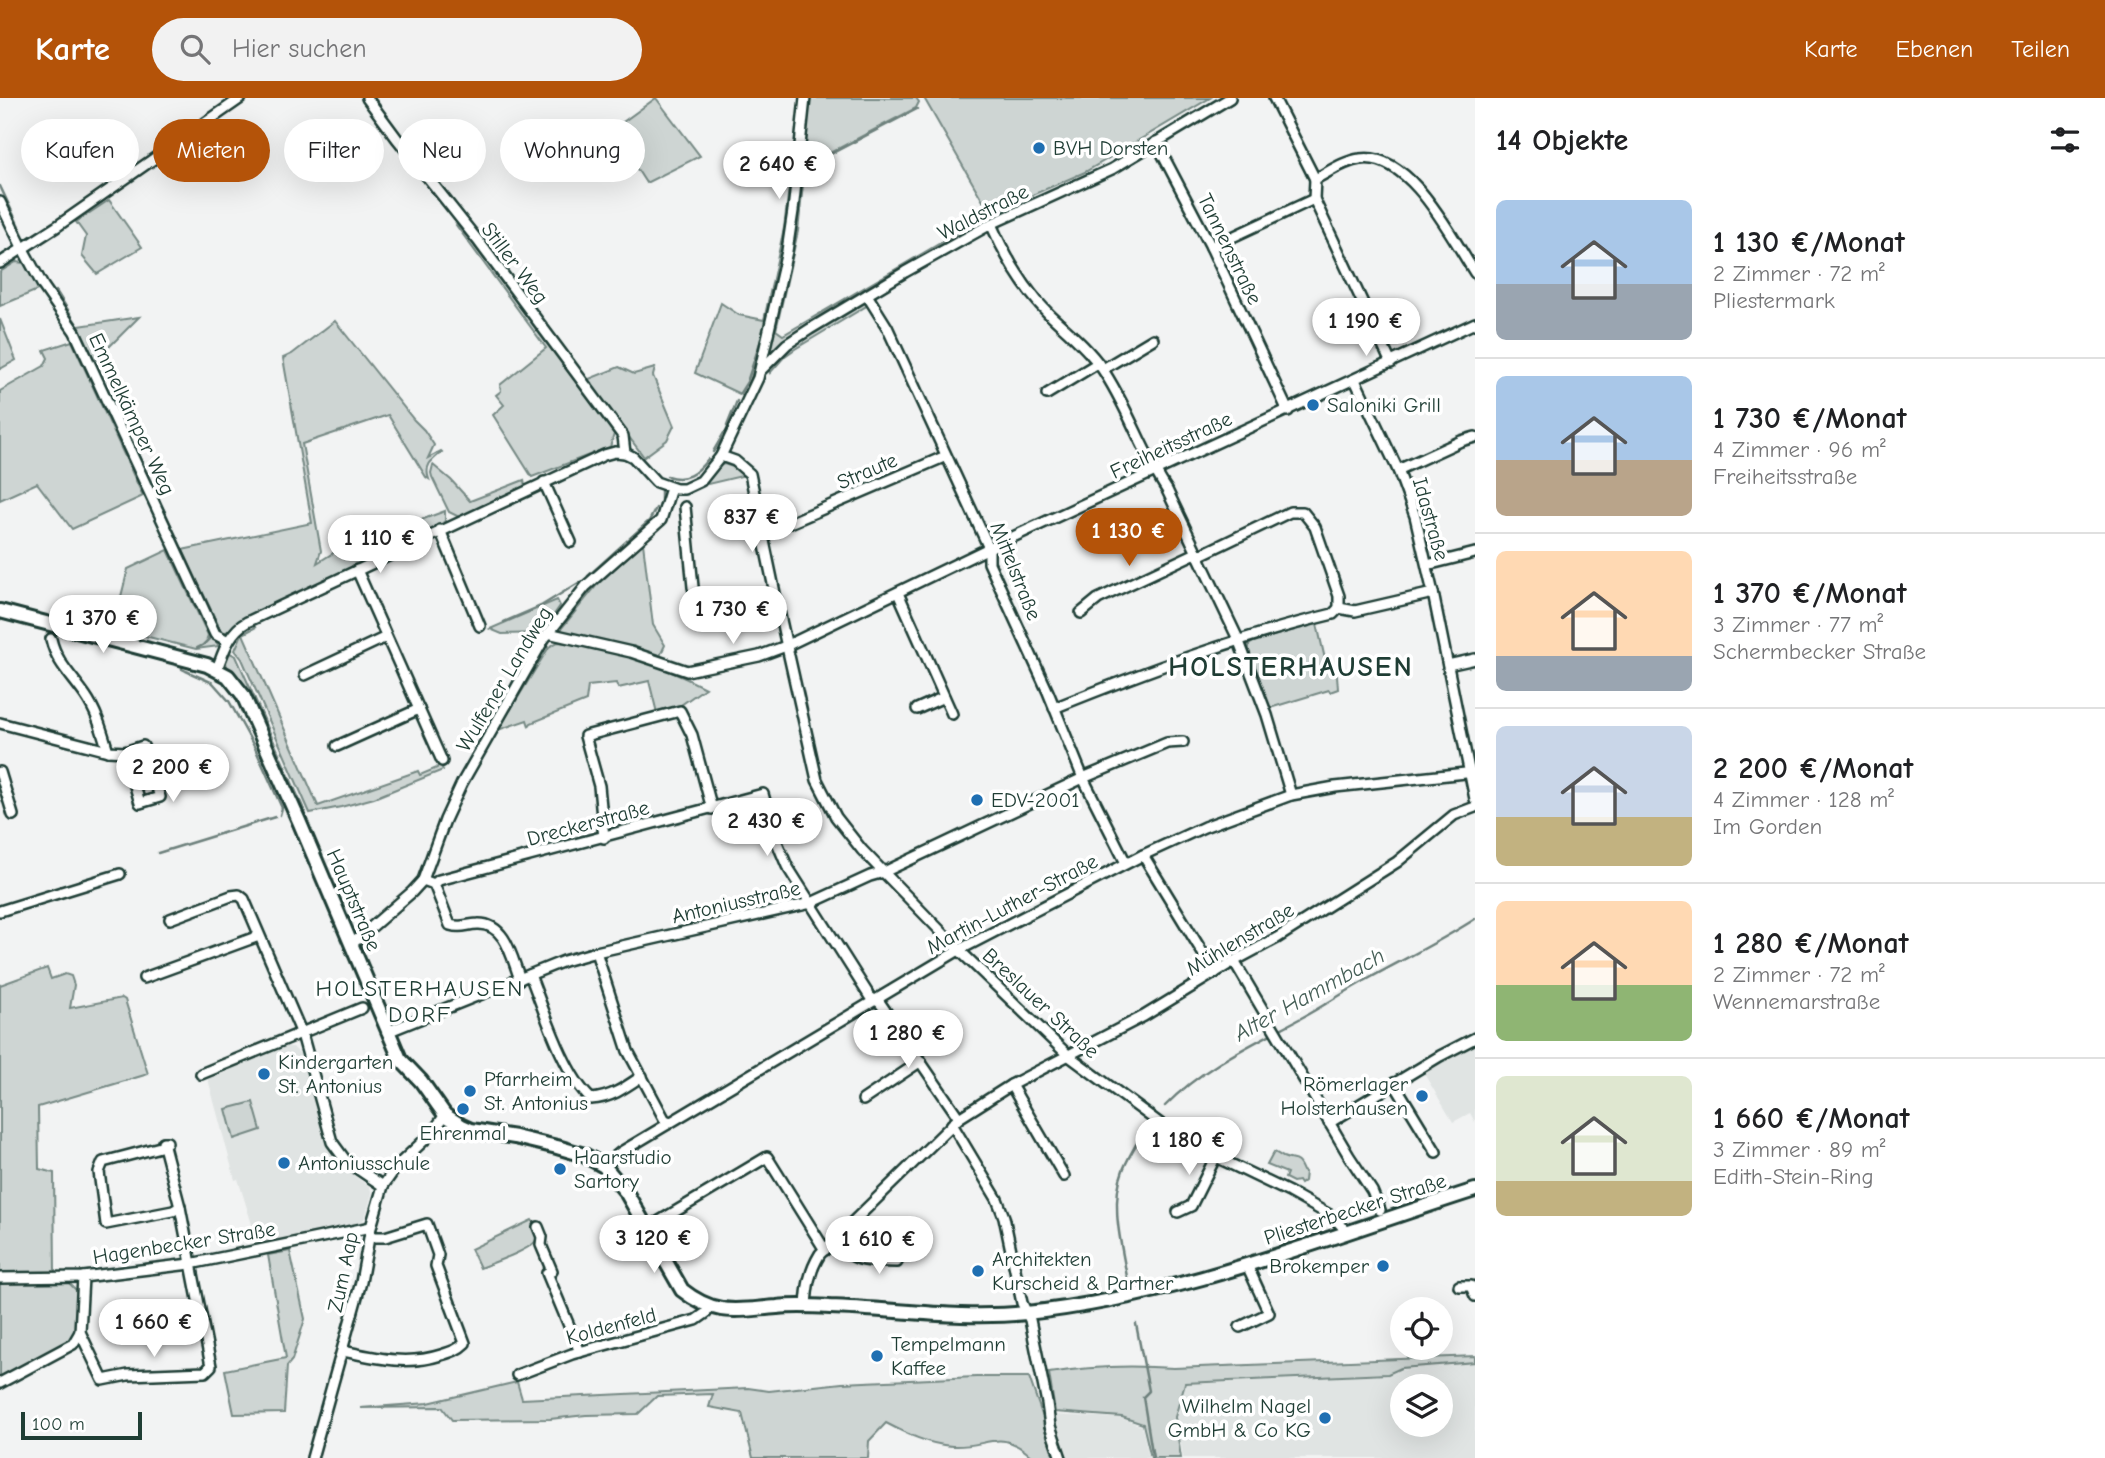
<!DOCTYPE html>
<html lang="de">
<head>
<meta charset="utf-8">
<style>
  :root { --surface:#fff; --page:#f2f2f2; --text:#202124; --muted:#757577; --line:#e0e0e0; --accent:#b45309 }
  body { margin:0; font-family:"Comic Neue",sans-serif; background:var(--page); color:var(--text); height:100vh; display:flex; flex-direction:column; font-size:26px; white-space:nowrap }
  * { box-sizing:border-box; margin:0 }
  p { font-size:23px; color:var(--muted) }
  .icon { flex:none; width:38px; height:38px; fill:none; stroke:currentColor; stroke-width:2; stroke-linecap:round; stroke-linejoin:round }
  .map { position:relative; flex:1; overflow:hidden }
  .sheet { display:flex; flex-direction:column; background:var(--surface); width:630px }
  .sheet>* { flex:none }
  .top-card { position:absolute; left:21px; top:21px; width:665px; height:63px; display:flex; gap:14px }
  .tools { position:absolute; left:1390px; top:1199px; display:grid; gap:14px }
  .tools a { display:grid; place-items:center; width:63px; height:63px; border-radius:50%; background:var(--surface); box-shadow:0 7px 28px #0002; font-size:35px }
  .scale { position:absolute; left:21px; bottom:18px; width:121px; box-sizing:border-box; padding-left:7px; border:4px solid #1f3d34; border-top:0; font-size:19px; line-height:24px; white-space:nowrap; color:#1f3d34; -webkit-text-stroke:5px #fff; paint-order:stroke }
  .price { position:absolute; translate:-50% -60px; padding:0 16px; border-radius:24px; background:#fff; color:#222; font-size:23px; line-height:46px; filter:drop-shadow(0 2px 4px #0008) }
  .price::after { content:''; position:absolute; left:50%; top:42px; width:21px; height:16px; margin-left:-10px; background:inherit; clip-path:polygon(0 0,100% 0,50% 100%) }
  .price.on { background:var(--accent); color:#fff }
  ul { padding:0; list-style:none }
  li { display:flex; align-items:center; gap:21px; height:175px; padding:0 21px }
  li+li { border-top:2px solid var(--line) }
  li span { display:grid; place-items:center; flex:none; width:196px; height:140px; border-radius:10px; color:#555 }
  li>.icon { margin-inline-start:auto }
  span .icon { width:84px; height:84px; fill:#fffc; stroke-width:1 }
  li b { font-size:30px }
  h2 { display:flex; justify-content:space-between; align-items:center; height:84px; padding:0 21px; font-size:30px }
  .tag { padding:0 24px; border-radius:32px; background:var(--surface); box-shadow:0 7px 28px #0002; font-size:24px; line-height:63px }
  .tag.on { background:var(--accent); color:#fff }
  header { display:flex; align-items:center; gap:42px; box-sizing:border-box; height:98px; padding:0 35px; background:var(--accent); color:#fff }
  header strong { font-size:33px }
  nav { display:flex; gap:38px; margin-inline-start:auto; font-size:24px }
  .search { width:490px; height:63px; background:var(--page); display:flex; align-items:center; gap:18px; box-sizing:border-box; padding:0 24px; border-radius:38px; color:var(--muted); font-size:26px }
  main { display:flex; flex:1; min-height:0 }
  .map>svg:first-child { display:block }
  .built { fill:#e0e4e3; fill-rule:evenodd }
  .green { fill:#ced5d3; stroke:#768984; stroke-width:2 }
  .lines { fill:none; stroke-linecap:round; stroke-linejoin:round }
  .stream { stroke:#6d807b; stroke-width:2.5 }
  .minor-casing { stroke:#1f3d34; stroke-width:14 }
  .secondary-casing { stroke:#1f3d34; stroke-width:18 }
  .minor { stroke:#fff; stroke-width:9 }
  .secondary { stroke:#fff; stroke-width:12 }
  .poi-dot { fill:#1f6fb2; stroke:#fff; stroke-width:2.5 }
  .labels { text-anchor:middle; stroke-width:7; stroke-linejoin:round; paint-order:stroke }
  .poi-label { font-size:21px; fill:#1f3d34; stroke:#fff; text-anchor:start }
  .street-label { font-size:21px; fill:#1f3d34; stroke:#fff }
  .neighbourhood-label { font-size:23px; letter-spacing:2px; fill:#1f3d34; stroke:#fff }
  .water-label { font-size:23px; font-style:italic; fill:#465f57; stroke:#fff }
  .district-label { font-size:28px; font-weight:bold; letter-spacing:2px; fill:#1f3d34; stroke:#fff }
</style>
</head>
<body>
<header>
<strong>Karte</strong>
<div class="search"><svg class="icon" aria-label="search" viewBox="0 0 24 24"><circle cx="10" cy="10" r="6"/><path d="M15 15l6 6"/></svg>Hier suchen</div>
<nav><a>Karte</a><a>Ebenen</a><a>Teilen</a></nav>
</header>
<main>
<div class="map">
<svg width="1475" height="1360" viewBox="0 0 1475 1360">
  <rect width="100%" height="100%" fill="#f2f3f3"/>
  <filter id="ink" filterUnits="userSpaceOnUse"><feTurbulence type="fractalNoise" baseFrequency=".0143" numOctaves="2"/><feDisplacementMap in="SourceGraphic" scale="14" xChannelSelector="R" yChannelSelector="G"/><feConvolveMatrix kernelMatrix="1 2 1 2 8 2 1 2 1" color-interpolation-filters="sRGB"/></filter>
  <g filter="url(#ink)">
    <g class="built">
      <path d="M1475,947V1024L1470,1015L1453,1024L1423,974Z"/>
      <path d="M284,948L293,949L300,956L334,1061L341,1069L370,1089L372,1096L365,1120L359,1126L258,1146L238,1081L235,1082L208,981L229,973V969L232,967Z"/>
      <path d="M1462,1265H1475V1360H1183L1177,1320L1186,1286L1388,1277L1401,1272ZM1402,1288H1440V1326H1402Z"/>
      <path d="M1055,1317L1121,1320L1142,1328L1149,1360H1066L1057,1334Z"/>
    </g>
    <g class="green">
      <path d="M656,0L700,58L646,85L612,32Z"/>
      <path d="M808,0H916L919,4L916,10L805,68L798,133L776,232L783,237L985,119L984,126L764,265L781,192Z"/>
      <path d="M924,0H1210L1085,74L993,114L988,112Z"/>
      <path d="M791,73H795C788,146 769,217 749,287L747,291L744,290L742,297L695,275L721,205L739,217L764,222L784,130Z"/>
      <path d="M109,102L142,149L97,176L82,158L86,138L76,124Z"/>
      <path d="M458,125L614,336L610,349L532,379L493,317L504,307L496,297L501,293L500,287L546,250L456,127Z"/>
      <path d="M16,164L24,165L40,191L0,208V174Z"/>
      <path d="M862,204L868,207L795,251L785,258L770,275L768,269L790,248Z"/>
      <path d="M139,219L95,263L79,228Z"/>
      <path d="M0,221L16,262L0,271Z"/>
      <path d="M335,223L414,322L424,332L434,347L428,360L441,353L442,354C432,362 424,367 429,381L426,379L388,317L302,346L321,453L317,465L335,454L445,413V423L434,432L239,524L229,533L222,535L182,452L312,425L283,260L292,256Z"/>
      <path d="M72,243L143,398L72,431L37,385L0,402V293L44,268L48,260L44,252Z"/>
      <path d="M619,269L634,276L655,270L653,278L674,328L667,342L644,359L588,284L589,281Z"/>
      <path d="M724,366L742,372L746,377L708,386L705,383L716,369Z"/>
      <path d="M433,367L451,382L470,403L524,382L525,389L459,419L449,414L432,379L431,375Z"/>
      <path d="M643,445L653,527L665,547L659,560L562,537L560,532L596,488Z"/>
      <path d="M168,452L208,537L207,540L212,538L219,548L196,551L113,530L128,471Z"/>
      <path d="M557,502L560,508L541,535L502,536L490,531Z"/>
      <path d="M1317,526L1325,561L1337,577L1338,591L1330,594L1329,592L1270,610L1249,553V547L1254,543Z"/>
      <path d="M256,529L243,536L318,708L418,673L420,677L437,670L439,664L443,672L374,700L341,709L310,715L242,561L235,552L242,536Z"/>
      <path d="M558,544C610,549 659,566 705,590L678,609L657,615L649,583L618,590L616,585L588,588L586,603L531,625L529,628L527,622L498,632L549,549Z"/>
      <path d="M228,554L236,558L306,716L303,718L233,577C226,569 224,564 228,554Z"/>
      <path d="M47,870L51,881L65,876L71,878L74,887L70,910L122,900L125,902L148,976L38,1009L39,1071L54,1075L55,1175L0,1176V887Z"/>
      <path d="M253,1004L261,1032L234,1041L226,1011Z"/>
      <path d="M1274,1054C1277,1055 1279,1057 1283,1059C1294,1064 1297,1058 1303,1073L1305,1074L1304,1083L1300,1086L1298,1083L1293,1084L1285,1080L1287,1075L1267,1067Z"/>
      <path d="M532,1122C536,1127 540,1135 536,1142C532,1152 491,1165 480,1170L471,1151Z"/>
      <path d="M290,1153L305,1221L292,1262L287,1268L284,1315L234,1316L225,1272L286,1260L268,1157Z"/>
      <path d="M66,1182L78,1194L75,1236L69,1245L0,1281V1183Z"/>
      <path d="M158,1216L159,1235L135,1237L132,1219Z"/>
      <path d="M1475,1258V1264L1401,1270L1388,1276L1185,1285L1175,1319L1181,1360H1151L1143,1326L1122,1319L1055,1314L1049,1275C1090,1268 1132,1267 1174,1270Z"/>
      <path d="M976,1279H1029L1057,1360H1033C1000,1328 989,1350 952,1348C927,1346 907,1336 886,1325L869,1343L868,1360H753L742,1315L709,1309L713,1296L657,1298L638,1316L586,1317L550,1321L452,1322L442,1309L360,1310L428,1305L517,1284L522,1301L748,1290L769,1293L842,1285Z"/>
    </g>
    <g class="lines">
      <g class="stream">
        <path d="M0,88L26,143"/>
        <path d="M56,193L78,228L219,530"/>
        <path d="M773,233L790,162L804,70L917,11"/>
        <path d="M740,295L747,284L763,236"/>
        <path d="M727,328L737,303"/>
        <path d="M713,354L724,335"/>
        <path d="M667,378C686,384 696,376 708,361"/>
        <path d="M661,393V402"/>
        <path d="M588,478L649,423L656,410"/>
        <path d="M504,524L541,508L580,484"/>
        <path d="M197,550L203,547L209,541"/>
        <path d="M182,569V571L186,573L213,585L229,603L255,650L282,710L280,717"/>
        <path d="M158,755L275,719"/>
        <path d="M1165,1008C1204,968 1255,945 1303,919C1325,907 1346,893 1368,881C1404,861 1441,843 1475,821"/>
        <path d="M1127,1179C1121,1145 1110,1105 1123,1072C1130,1055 1140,1040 1149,1024"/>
        <path d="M1136,1226L1149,1293L1143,1299L1153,1360"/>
      </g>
      <g class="minor-casing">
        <g id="minor">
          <path d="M367,0L398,42L479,144L623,338L625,355"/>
          <path d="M1274,0L1315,81"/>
          <path d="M1156,44L1211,149L1288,313"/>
          <path d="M0,104L23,151L43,188L75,234L215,536L228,543"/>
          <path d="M991,126C1005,158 1025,192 1049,216C1067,233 1087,249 1101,269C1128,308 1141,353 1167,392L1238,541L1267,617L1291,697"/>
          <path d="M1211,149L1314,101"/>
          <path d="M0,165L56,129L241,0"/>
          <path d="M867,197L887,229L989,450V465L1048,594L1083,680L1126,765"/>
          <path d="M1391,265L1314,101L1315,81C1329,74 1344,63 1360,61C1410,53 1452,140 1475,175"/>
          <path d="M1103,271L1153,241"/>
          <path d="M761,272L787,246L810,231L905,174L991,126L1112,71L1230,0"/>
          <path d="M1355,282L1398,372L1415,418L1433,495L1475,701"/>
          <path d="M1047,296L1098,265"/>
          <path d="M721,358L735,363L750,376L776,500L817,682L836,719L862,752L959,852L1069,958L1185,1044L1289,1094L1328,1116L1339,1125L1347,1134"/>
          <path d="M1398,372L1461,343L1475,339"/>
          <path d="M544,384L571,444"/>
          <path d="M685,409L693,489C695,496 696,504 703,508C718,517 759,503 776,500"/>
          <path d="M440,432L480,528"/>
          <path d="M762,433L792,424L946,358"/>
          <path d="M1198,458L1290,414H1303L1315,429L1339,498V510"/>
          <path d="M1427,467L1475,455"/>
          <path d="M357,472L442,663"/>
          <path d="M898,495L952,616"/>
          <path d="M1081,515L1098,501L1196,455"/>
          <path d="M548,535L631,554L687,573L759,558L786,548L989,450L1475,225"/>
          <path d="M51,541C56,564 72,578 85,597C97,614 102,633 108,653"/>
          <path d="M1448,567L1475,561"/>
          <path d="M217,571C224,553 229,534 247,524L604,357L615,354L625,355L633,359L656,384L676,391H684L701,383L721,358L758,280L787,153L793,113L805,0"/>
          <path d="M305,577L386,539"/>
          <path d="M1054,610C1146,573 1237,539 1333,516L1339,510L1355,513L1433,495"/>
          <path d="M917,611L944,599"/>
          <path d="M0,625L108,653L125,654L143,648L160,699L140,705L125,654"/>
          <path d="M337,648L419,611"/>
          <path d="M0,674L13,717"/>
          <path d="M604,740L599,688L585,638L680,613L692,637L712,711"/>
          <path d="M1143,757L1215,875"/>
          <path d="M423,782L434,786L439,782L763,696L776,742L787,768L870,899L880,905L959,1020"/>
          <path d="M434,786L450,827C463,831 466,826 478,826C506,825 512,861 520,881"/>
          <path d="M0,813L120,776"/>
          <path d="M170,821L231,798L239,797L244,801L302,936L332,1044L346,1063L383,1088"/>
          <path d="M352,846L412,794L423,782L445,722L462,685L544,541L586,488L661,422L671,390"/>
          <path d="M596,854L628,953L667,1026"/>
          <path d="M1234,863L1349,1058L1372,1093L1380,1112"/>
          <path d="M530,877C544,912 564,977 591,1001C611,1000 626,989 642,978"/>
          <path d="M144,880L259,838"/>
          <path d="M387,934L564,863L596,854L811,805L870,778L884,774L1083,680L1167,645L1183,644"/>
          <path d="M201,976L362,910"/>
          <path d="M1394,985L1436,1054"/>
          <path d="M1011,987L1064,1078"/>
          <path d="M863,1002L921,963"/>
          <path d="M1329,1025L1440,958L1475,940"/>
          <path d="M952,1026L997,1101L1004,1119L1022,1205L1030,1222L1047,1305L1050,1328L1061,1360"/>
          <path d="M164,1048L103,1064L99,1074L106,1126L173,1113L180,1109"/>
          <path d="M604,1068L621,1054L959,852L1143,757L1204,729L1291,697L1335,689L1475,674"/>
          <path d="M1178,1114L1191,1108L1215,1060"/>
          <path d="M538,1129L542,1139L541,1147L552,1173L547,1175L580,1254"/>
          <path d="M646,1131L767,1059L825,1152"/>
          <path d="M834,1143C857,1166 866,1163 897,1164L898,1141"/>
          <path d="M83,1179L80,1234L103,1282L128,1277L205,1274L211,1268L180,1109L164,1048L163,1044H167"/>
          <path d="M0,1180L83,1179L190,1166L371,1129"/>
          <path d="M1459,1188H1471L1475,1198"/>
          <path d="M806,1209C807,1189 809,1174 820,1156L959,1020L1011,987L1144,918L1234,863L1277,840L1397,764L1454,717L1475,709"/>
          <path d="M1240,1229L1269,1215L1247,1167"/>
          <path d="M343,1253C376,1260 407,1268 441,1257C451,1254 458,1252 465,1245L436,1168L438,1157L427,1126L385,1139H370"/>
          <path d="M517,1277L572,1256L696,1222L706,1215L709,1209"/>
          <path d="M0,1285L73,1246L80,1234"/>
          <path d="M312,1360L361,1184L371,1129L383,1088L397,1068L432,1035L445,1017"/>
        </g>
      </g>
      <g class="secondary-casing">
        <path id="secondary" d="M0,513L207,567L228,578L243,597L299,723L400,961L421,983L445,1017L462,1028L471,1032L515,1039L557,1049L584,1057L604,1068L626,1094L682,1192C716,1219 737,1212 777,1209C795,1207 813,1208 830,1209C896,1211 961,1222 1026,1215C1181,1199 1327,1139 1475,1092"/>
      </g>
      <use href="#minor" class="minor"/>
      <use href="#secondary" class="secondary"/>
    </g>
  </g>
  <g class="poi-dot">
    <circle cx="1039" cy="50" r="7"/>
    <circle cx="1313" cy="307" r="7"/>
    <circle cx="977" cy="702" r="7"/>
    <circle cx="264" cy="976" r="7"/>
    <circle cx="470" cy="993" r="7"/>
    <circle cx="1422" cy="998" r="7"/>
    <circle cx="463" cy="1011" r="7"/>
    <circle cx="284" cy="1065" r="7"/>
    <circle cx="560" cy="1071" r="7"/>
    <circle cx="1383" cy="1168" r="7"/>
    <circle cx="978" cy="1173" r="7"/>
    <circle cx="877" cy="1258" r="7"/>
    <circle cx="1325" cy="1320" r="7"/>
  </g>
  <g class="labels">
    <g class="poi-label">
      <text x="1053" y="57">BVH Dorsten</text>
      <text x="1327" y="314">Saloniki Grill</text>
      <text x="991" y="709">EDV-2001</text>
      <text x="278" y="971">Kindergarten<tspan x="278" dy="24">St. Antonius</tspan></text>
      <text x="484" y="988">Pfarrheim<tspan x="484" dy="24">St. Antonius</tspan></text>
      <text x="1408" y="993" text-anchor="end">Römerlager<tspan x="1408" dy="24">Holsterhausen</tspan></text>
      <text x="463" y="1042" text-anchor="middle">Ehrenmal</text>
      <text x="574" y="1066">Haarstudio<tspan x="574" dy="24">Sartory</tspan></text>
      <text x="298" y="1072">Antoniusschule</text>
      <text x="992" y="1168">Architekten<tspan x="992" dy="24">Kurscheid &amp; Partner</tspan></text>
      <text x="1369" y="1175" text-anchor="end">Brokemper</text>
      <text x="891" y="1253">Tempelmann<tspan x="891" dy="24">Kaffee</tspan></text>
      <text x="1311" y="1315" text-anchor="end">Wilhelm Nagel<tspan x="1311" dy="24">GmbH &amp; Co KG</tspan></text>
    </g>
    <g class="street-label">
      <text transform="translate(983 114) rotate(-27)" y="7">Waldstraße</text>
      <text transform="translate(1230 151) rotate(64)" y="7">Tannenstraße</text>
      <text transform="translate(515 165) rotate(53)" y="7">Stiller Weg</text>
      <text transform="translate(132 316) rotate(65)" y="7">Emmelkämper Weg</text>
      <text transform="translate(1171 347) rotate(-25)" y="7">Freiheitsstraße</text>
      <text transform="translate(867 373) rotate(-23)" y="7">Straute</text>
      <text transform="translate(1431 421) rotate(74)" y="7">Idastraße</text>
      <text transform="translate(1016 473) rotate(68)" y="7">Mittelstraße</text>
      <text transform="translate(504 581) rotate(-59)" y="7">Wulfener Landweg</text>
      <text transform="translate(588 725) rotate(-15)" y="7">Dreckerstraße</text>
      <text transform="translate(354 802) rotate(67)" y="7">Hauptstraße</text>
      <text transform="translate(736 804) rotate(-13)" y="7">Antoniusstraße</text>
      <text transform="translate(1012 806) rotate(-28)" y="7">Martin-Luther-Straße</text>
      <text transform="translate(1240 841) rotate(-31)" y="7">Mühlenstraße</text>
      <text transform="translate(1041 905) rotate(43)" y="7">Breslauer Straße</text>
      <text transform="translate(1355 1111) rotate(-18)" y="7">Pliesterbecker Straße</text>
      <text transform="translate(184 1145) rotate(-9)" y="7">Hagenbecker Straße</text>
      <text transform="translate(343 1174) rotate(-78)" y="7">Zum Aap</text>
      <text transform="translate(611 1228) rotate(-15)" y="7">Koldenfeld</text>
    </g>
    <g class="neighbourhood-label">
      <text x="420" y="898">HOLSTERHAUSEN<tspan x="420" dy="26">DORF</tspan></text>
    </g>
    <g class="water-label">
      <text transform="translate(1309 896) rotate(-29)" y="8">Alter Hammbach</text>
    </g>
    <g class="district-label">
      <text x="1291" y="578">HOLSTERHAUSEN</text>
    </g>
  </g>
</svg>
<div class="tools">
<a><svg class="icon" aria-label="locate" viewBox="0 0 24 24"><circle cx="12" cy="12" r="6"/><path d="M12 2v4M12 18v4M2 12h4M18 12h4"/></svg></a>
<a><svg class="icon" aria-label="layers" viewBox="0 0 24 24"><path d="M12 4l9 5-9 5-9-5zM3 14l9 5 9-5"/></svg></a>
</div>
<div class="scale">100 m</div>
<b class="price" style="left:779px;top:103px">2 640 €</b>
<b class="price" style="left:1366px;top:260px">1 190 €</b>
<b class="price" style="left:752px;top:456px">837 €</b>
<b class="price on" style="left:1129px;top:470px">1 130 €</b>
<b class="price" style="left:380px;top:477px">1 110 €</b>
<b class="price" style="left:733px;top:548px">1 730 €</b>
<b class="price" style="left:103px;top:557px">1 370 €</b>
<b class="price" style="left:173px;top:706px">2 200 €</b>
<b class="price" style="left:767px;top:760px">2 430 €</b>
<b class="price" style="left:908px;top:972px">1 280 €</b>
<b class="price" style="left:1189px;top:1079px">1 180 €</b>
<b class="price" style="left:654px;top:1177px">3 120 €</b>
<b class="price" style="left:879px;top:1178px">1 610 €</b>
<b class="price" style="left:154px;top:1261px">1 660 €</b>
<div class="top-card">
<a class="tag">Kaufen</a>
<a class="tag on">Mieten</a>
<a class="tag">Filter</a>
<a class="tag">Neu</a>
<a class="tag">Wohnung</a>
</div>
</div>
<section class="sheet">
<h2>14 Objekte<svg class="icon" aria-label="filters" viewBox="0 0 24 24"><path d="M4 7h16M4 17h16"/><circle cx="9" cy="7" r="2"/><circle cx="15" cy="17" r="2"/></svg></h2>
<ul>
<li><span style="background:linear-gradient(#a9c7e8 60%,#9aa5b1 0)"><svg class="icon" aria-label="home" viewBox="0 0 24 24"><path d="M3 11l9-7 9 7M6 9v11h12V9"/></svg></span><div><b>1 130 €/Monat</b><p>2 Zimmer · 72 m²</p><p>Pliestermark</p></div></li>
<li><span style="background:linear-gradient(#a9c7e8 60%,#b9a48a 0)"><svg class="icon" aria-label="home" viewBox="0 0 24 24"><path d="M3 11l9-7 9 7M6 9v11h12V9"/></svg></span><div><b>1 730 €/Monat</b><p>4 Zimmer · 96 m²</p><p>Freiheitsstraße</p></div></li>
<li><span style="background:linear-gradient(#ffd9b3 75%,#9aa5b1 0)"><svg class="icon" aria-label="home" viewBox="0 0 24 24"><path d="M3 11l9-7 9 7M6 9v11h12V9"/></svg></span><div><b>1 370 €/Monat</b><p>3 Zimmer · 77 m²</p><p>Schermbecker Straße</p></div></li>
<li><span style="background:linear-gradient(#c9d6e8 65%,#c2b280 0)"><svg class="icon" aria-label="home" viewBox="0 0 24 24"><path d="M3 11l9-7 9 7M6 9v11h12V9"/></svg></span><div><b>2 200 €/Monat</b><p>4 Zimmer · 128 m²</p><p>Im Gorden</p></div></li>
<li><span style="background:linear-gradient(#ffd9b3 60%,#8fb573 0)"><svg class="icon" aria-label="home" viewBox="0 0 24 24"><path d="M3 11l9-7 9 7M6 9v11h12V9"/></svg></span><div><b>1 280 €/Monat</b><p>2 Zimmer · 72 m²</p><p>Wennemarstraße</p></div></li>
<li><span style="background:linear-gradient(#dfe7d0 75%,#c2b280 0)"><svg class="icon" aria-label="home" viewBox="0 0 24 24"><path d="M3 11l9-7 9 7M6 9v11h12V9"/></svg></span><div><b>1 660 €/Monat</b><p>3 Zimmer · 89 m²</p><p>Edith-Stein-Ring</p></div></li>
</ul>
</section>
</main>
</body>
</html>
